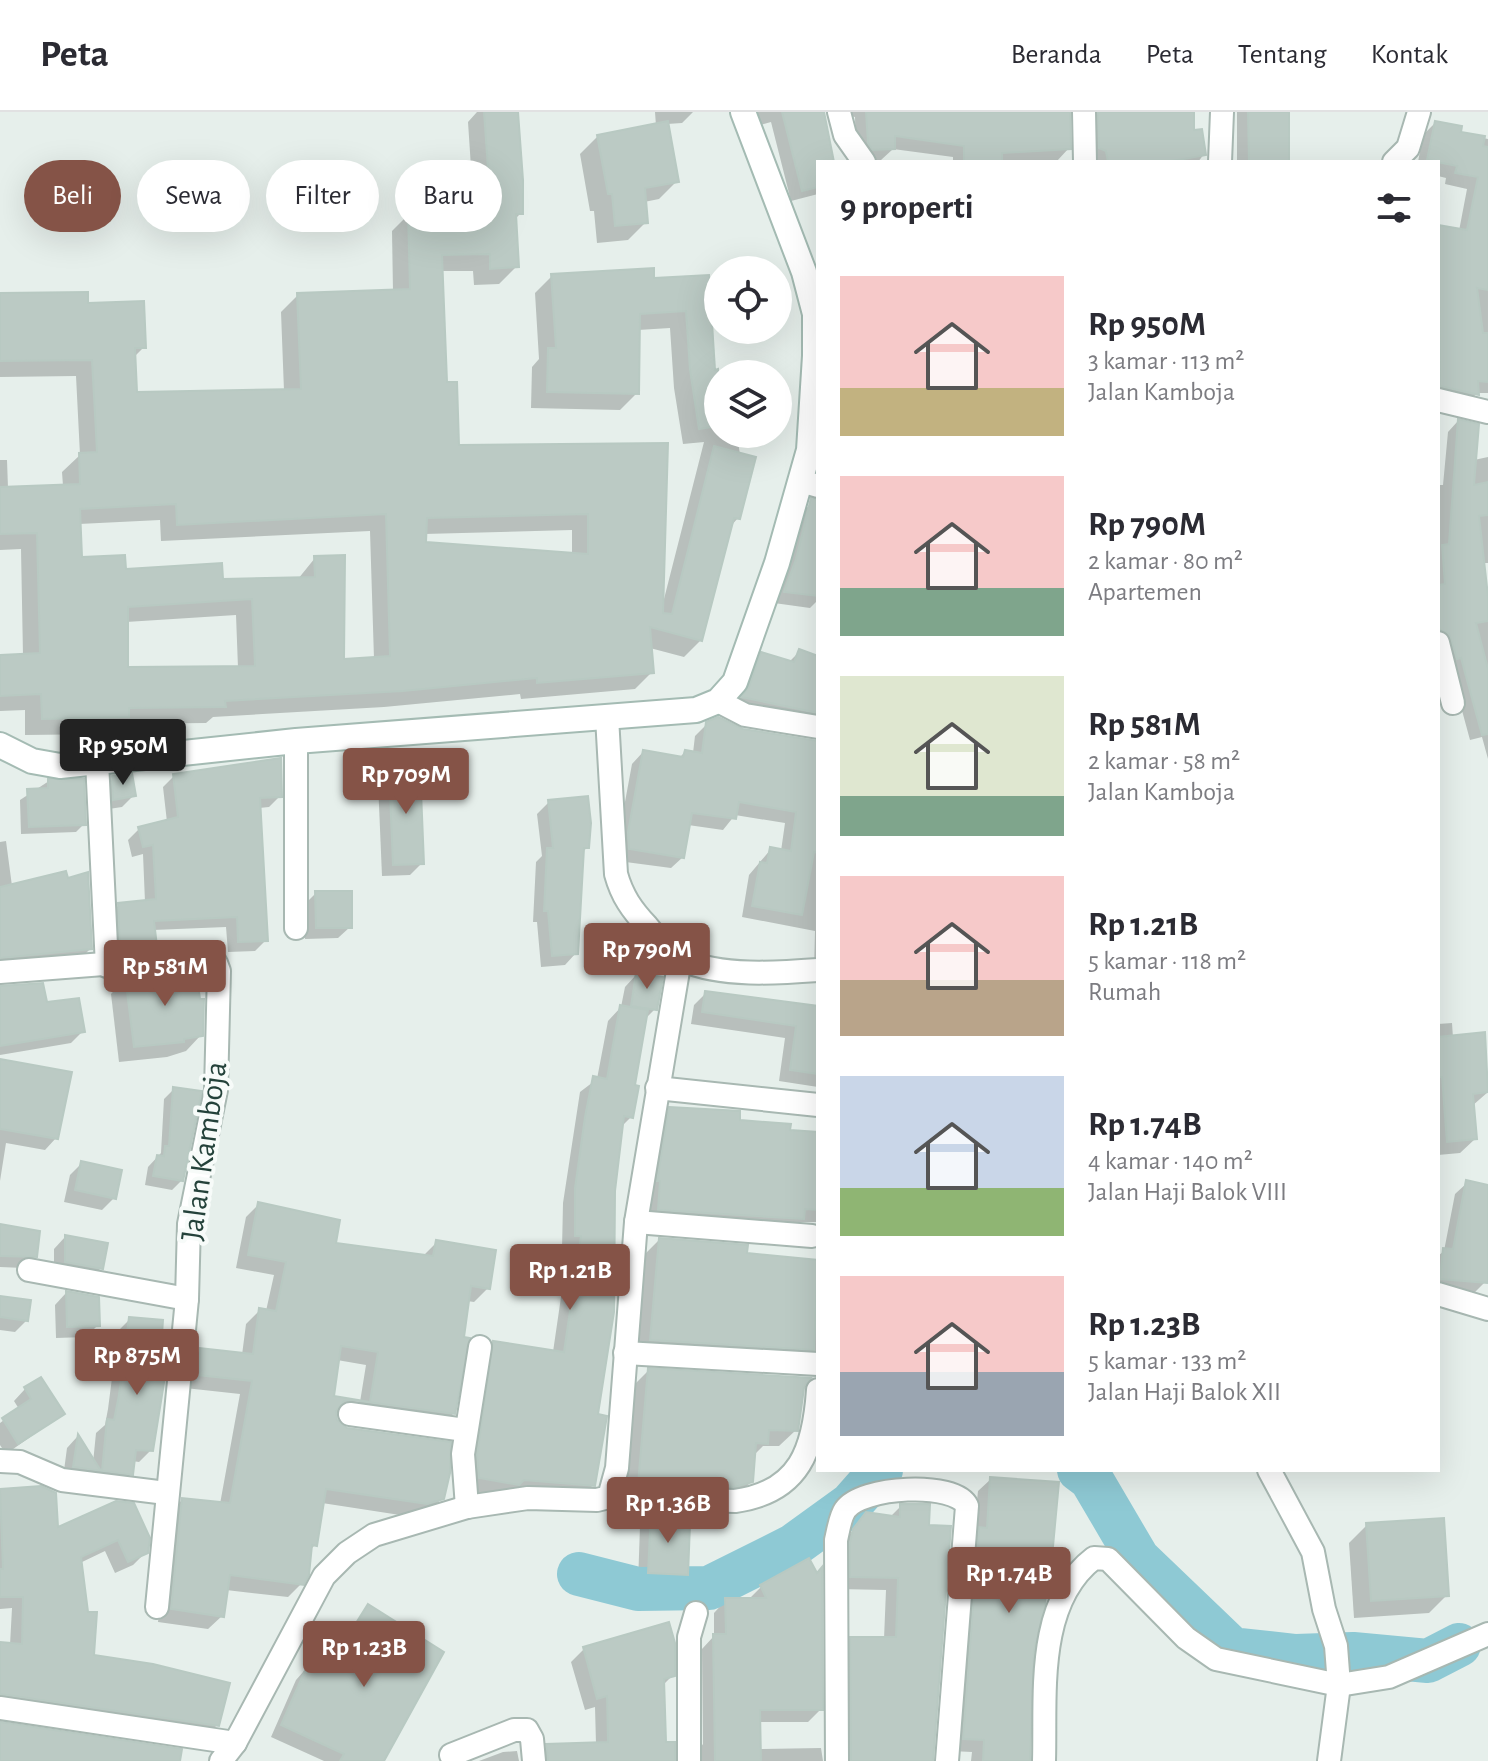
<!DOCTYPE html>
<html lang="id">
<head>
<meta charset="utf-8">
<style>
  :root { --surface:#fff; --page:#f2f2f3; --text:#2b2b33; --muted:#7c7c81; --line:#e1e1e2; --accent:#855347 }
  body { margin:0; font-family:"Alegreya Sans",sans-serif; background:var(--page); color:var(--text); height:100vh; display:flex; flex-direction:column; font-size:30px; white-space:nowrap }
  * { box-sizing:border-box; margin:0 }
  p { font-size:26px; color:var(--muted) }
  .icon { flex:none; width:44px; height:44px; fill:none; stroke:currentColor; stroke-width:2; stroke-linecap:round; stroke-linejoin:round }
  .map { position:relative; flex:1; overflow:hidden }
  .panel { position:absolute; left:816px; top:48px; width:624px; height:1312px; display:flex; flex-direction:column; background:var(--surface); border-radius:0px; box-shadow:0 8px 32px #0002 }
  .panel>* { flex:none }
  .hud { position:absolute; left:24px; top:48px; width:672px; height:72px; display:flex; gap:16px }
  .buttons { position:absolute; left:704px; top:144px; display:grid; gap:16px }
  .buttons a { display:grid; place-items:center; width:88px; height:88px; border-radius:50%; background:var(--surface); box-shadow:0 8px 32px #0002; font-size:40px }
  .price { position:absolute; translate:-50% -68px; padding:0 18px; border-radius:8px; background:var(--accent); color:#fff; font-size:26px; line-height:52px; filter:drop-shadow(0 2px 4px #0008) }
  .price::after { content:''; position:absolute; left:50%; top:48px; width:24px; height:18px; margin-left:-12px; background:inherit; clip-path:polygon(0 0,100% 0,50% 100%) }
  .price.active { background:#222; color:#fff }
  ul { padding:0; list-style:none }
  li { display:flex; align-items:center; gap:24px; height:200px; padding:0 24px }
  li span { display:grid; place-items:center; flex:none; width:224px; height:160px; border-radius:0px; color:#555 }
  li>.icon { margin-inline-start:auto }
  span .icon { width:96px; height:96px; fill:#fffc; stroke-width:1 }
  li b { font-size:34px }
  h2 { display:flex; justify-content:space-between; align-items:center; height:96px; padding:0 24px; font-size:34px }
  .tag { padding:0 28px; border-radius:36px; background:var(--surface); box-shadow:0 8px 32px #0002; font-size:28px; line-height:72px }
  .tag.active { background:var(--accent); color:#fff }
  header { display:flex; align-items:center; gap:48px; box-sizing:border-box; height:112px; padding:0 40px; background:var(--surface); border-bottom:2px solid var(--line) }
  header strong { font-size:38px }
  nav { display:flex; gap:44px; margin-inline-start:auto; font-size:28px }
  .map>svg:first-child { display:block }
  .shadow { fill:#0003; fill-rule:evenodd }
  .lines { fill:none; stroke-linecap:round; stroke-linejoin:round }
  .river { stroke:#8ec9d4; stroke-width:44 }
  .building { fill:#bbcac4; stroke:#b8c9c2; stroke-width:2; fill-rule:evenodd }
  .street-casing { stroke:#a8b8b2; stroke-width:26 }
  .secondary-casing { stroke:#a4bbb3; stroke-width:28 }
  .street { stroke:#fff; stroke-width:22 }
  .secondary { stroke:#fff; stroke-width:24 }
  .labels { text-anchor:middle; stroke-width:8; stroke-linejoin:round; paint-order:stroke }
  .street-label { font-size:32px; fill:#24423a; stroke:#f7fbf9 }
</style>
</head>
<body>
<header>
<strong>Peta</strong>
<nav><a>Beranda</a><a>Peta</a><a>Tentang</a><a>Kontak</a></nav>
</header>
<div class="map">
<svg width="1488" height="1649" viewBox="0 0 1488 1649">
  <rect width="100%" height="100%" fill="#e6efeb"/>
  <g class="shadow">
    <path d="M477,0H516L521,101L514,108L516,155L499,172L474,173L473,159H441L445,272L457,335L666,333L663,491L704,330L683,332L674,276L670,216L638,218L637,281L620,298L531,296L532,255L539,247L535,181L552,164L652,168L707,165L713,260L736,257V262H718V322H737L740,343L738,406L730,415L701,528L684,545L650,536L652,560L635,577L521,587L520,582L384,595L213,605L206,611L119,612L110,622L25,623V598L0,599V532V545L23,544L21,437L0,438V348H7L8,376L63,374L62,360L80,343L76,264L0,265V183L86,193L144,235L133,246L135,282L284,279L281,200L298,183L393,180L392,119L409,102L474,101L468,10ZM160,408L161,429L370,419L374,547L342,549L315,446L298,467L221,470L124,459L80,447L79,412ZM572,418V443L424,432V422ZM236,503L238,556L126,557V510Z"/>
    <path d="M655,0H693L682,11L667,12L677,69L659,87L644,90L646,110L628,128L597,131L594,99H590L580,42L598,24L656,14Z"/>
    <path d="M751,0H815L827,50H818V82L791,89L771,10L753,15Z"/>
    <path d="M832,0H1069V36L1057,49L953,50V45L893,37L881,48L860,49L856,44L855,5Z"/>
    <path d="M1079,0H1193L1191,21L1204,42L1198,50H1092Z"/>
    <path d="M1237,0H1286L1285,50H1237Z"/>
    <path d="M1435,11L1459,21L1488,27V281H1477L1465,294L1438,288V115L1459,119L1467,77L1445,72L1446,66L1438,64V50H1418L1423,23Z"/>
    <path d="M1458,309L1474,348L1488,345V451H1482L1488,497V647L1482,625L1470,628L1438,510V373H1443L1448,320Z"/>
    <path d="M811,392L818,393V488L810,496L774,491L799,403Z"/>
    <path d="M800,539L818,546V621L732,597L750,554L762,542L789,550Z"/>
    <path d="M707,612L818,630V861L814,858L815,819L742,805L749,763L771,737L781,739L785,711L735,703L723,718L688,713L683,745L671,756L618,749L617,733L632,652L643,640L679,646L685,640L693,641L695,624Z"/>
    <path d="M390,658L422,751L410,763L382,764L378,670Z"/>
    <path d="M174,664L280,684L269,695L259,696L266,828L255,839L228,840L226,815L153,818L155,833L144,844L110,847L108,804L119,793L145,790L143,742L132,745L128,728L139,717L167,710L163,675Z"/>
    <path d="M113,666L134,683L122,695L102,698L101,677Z"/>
    <path d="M49,669L84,712L76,720L21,722L20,688Z"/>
    <path d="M549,690L587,736L582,740L576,841L565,853L541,855L537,810H533L536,750L542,744L537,702Z"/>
    <path d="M6,729L12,774L90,837L79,848L0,855V730Z"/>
    <path d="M316,781L350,815L338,826L305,827L304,793Z"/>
    <path d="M636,863L655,897L644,908L631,1005L620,1016L593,1373L580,1387L504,1386L466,1379L480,1245L493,1231L553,1240L568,1137H562L563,1091L580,980L597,967L608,909L621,895L625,875Z"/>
    <path d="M126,866L199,890L201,923L186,939L167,945L119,950L111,882Z"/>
    <path d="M0,876L45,893L83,919L71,931L0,943Z"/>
    <path d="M706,881L818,896V975L779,969L785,926L691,912L694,893Z"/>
    <path d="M1452,911L1453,926L1483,923L1488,980L1472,994L1475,1027L1460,1041L1438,1043V912Z"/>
    <path d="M0,949L56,1026L45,1038L6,1031L0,1069Z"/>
    <path d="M174,977L182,1068L172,1078L145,1073L148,1055L161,1041L164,987Z"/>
    <path d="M670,997L818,1023V1110H798L789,1119L646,1110L657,1011Z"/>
    <path d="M82,1051L114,1086L102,1098L64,1090L70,1063Z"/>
    <path d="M1467,1071L1488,1075L1485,1170L1474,1181L1438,1178V1144L1444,1139L1455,1082Z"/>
    <path d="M259,1092L334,1133L423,1144L437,1130L488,1176L474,1190L467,1189L453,1302L440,1315L335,1301L336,1309L442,1386L429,1400L413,1405L322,1391L315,1433L309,1439L302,1471L288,1485L226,1478L222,1504L208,1517L158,1510L169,1402L182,1388L220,1392L240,1282L185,1276L187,1251L201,1238L242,1243L246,1212L260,1198L266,1199L274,1163L236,1156L246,1105ZM337,1248L366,1253L360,1290L332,1286Z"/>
    <path d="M0,1114L35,1144L24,1156L0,1155Z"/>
    <path d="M65,1125L101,1156L89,1168L54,1162V1137Z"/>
    <path d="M659,1128L775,1147L818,1150V1255L636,1243L644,1143Z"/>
    <path d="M66,1181L98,1213L86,1225L56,1226L55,1193Z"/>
    <path d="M0,1186L27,1208L15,1220L0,1218Z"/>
    <path d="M130,1207L158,1253L151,1338L139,1350L132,1349L131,1362L119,1374L63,1366L67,1336L77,1325L93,1351L96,1321L105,1313L108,1297L118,1219Z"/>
    <path d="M649,1258L802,1275L796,1318L779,1334H763L753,1344L752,1369L735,1386L622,1388L632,1275Z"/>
    <path d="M25,1277L63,1302L6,1342L0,1333V1311L19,1297L14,1289Z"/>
    <path d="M991,1367L1050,1444L1047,1448L1032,1538L1029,1649H971L972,1640L951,1639L978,1379Z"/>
    <path d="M41,1376L56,1418L116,1391L146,1440L133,1453L115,1461L105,1439L80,1451L92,1545L217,1613L205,1626L0,1596V1532L10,1533L12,1496L0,1497V1379Z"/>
    <path d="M901,1394L931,1649H839L838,1539L851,1527H884L886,1478L838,1477L841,1432L867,1403L890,1405Z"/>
    <path d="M652,1402L673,1414L686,1462L674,1474L638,1472L640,1414Z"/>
    <path d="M1367,1413L1447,1483L1429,1501L1354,1506L1349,1431Z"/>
    <path d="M761,1475L821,1597L808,1610H758L759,1637L821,1636L823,1649H691L703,1632L702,1537L714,1524V1501L726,1488H748Z"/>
    <path d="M368,1495L381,1649H324L271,1625L296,1568L325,1535L335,1540Z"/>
    <path d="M584,1537L673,1563L662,1574L664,1633L674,1649H535L547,1634L596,1632L595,1595L585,1598L571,1550Z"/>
    <path d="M517,1639L519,1649H479L503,1640Z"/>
  </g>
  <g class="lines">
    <g class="river">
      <path d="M1079,1358L1091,1367L1138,1447L1232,1537L1296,1544L1353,1542L1428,1549L1459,1533"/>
      <path d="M579,1462L638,1477L709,1476L793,1434L851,1392L881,1358"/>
    </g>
  </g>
  <g class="building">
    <path d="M484,0H518L523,68V102H516L519,155L490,157V142L442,143L447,270H457L459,333L668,331L663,501L672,502L714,334L756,345L740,407L734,406L702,529L650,515L654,561L537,571V566L403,579L225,589L226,595L129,596V605L42,607L41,582L0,584V543L40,541L37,421L0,422V375L80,372L79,341L97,340L92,248L0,249V181L88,180V191L144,189L146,236H135L137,280L301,277L297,181L410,177L408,100L491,99ZM176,392L177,413L386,402L390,544L344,547L345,443L314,444L315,465L223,467L222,451L126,457L125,443L82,445L80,397ZM588,402V442L426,430L427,406ZM252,487L255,554L128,555V495Z"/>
    <path d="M782,0H824L834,50H818V75L802,79Z"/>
    <path d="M866,0H1070L1071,37L1002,41V50H964V34L895,24V37L872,38L868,31Z"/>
    <path d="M1098,0H1194V18L1202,17L1206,43L1167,50H1108L1106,39L1099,36Z"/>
    <path d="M1248,0H1289V50H1249Z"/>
    <path d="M668,9L679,70L645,76L648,111L615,114L612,82H608L597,23Z"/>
    <path d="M1435,9L1462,14L1461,20L1485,24L1483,34L1488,35V178L1477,176L1483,221H1488V270L1478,269L1479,283L1440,274L1438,113L1467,118L1478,65L1455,61L1457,54L1427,48Z"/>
    <path d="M654,156V166L709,163L715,258L718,257V314L699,317L690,258L686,199L640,202L639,282L547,280L548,236H556L551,162Z"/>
    <path d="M1458,307L1479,312L1474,373L1488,370V403L1479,404L1488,484V509L1476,511L1488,557V622L1482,623L1461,546L1457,547L1449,522L1438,517V473L1445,472L1442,433L1449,432Z"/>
    <path d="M811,386L818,388V484L784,480L796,447Z"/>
    <path d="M799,537L818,544V601L741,585L749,575L761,540L794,550Z"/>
    <path d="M718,605L743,617L818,629V741L814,740L802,803L752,794L760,750L767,751L770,735L791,739L796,700L739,690L736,707L692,701L684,746L629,737L628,720L643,638L683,645L685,638L702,641L706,610Z"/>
    <path d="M281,646L282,685L260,686L268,829L238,830L237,805L154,809L157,834L120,837L118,791L156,787L153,733L143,735L138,715L178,705L173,662Z"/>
    <path d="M420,655L424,752L393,753L389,656Z"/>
    <path d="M132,661L136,684L113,688L112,664Z"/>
    <path d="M48,667H84L86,713L29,715L27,677L48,676Z"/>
    <path d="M588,684L591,711L589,736H584L578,842L552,844L548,799H544L547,736H553L548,688Z"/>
    <path d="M66,759L68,766L88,760L92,837L0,846V775Z"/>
    <path d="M315,779H352V816H316Z"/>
    <path d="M196,859L200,887H204L203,924L184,927V930L134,935L125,864Z"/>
    <path d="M636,861L663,865L657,898L631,894Z"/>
    <path d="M43,871L47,890L79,886L85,920L0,934V874Z"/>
    <path d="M705,879L818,894V962L790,958L796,914L702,900Z"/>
    <path d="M620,893L648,898L635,973L639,974L633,1006L624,1004L615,1079L614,1200L598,1302L607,1304L595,1374L524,1368L519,1373L479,1366L477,1343L493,1229L564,1240L581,1124H575V1076L585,1005L593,964L607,967Z"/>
    <path d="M1485,920L1488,980L1473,982L1477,1027L1447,1030L1442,965H1438V925Z"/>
    <path d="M0,947L72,960L58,1027L0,1017Z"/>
    <path d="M173,975L202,979L183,1069L153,1064L157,1043L164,1044L165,1034H169Z"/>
    <path d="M669,995L740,999V1008L791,1012L790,1018L818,1020V1098L805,1097L804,1107L658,1098L660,1069H657Z"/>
    <path d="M81,1049L122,1058L116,1087L75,1078Z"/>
    <path d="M1466,1068L1488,1073V1171L1440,1167L1443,1136L1453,1137Z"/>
    <path d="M258,1090L340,1108L336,1131L433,1144L436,1128L496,1138L490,1177L471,1174L464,1225L470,1226L455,1302L352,1288L344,1289L336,1299L337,1308L347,1316L451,1330L450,1361L444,1387L427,1392L326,1377L317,1434L312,1433L309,1463L304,1473L230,1463L224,1505L171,1497L182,1386L230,1391L252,1269L198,1263L200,1236L253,1242L259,1196L276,1199L286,1150L248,1143ZM341,1234L378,1240L370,1290L334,1284Z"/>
    <path d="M0,1112L40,1119L37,1145L0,1144Z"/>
    <path d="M65,1123L108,1131L103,1157L65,1150Z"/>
    <path d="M659,1126L748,1133L747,1141L818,1148L814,1238L650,1228Z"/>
    <path d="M66,1179L99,1185L100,1214L67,1215Z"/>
    <path d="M0,1184L31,1188L28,1209L0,1205Z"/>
    <path d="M129,1205L163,1208L160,1251L167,1252L153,1339L136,1338L133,1363L102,1359L107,1307L114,1308L119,1283Z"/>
    <path d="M648,1256L811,1266L804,1276L798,1319L769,1318L768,1332L756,1331L753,1370L734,1375L638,1372Z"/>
    <path d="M41,1265L65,1302L18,1332L2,1306L31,1287L24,1275Z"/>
    <path d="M78,1322L101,1359L73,1355Z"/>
    <path d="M990,1365L1059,1370L1052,1445H1049L1045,1494L1034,1539L1030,1649H983L984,1628L963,1627L979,1415L987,1416Z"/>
    <path d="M41,1374L56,1381L58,1415L116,1389L134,1391L150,1426L148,1441L128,1450L118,1428L81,1445L88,1500H97L94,1543L153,1552L230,1571L219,1614L0,1582V1530L22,1532L23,1485H0V1457H3L0,1377Z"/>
    <path d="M900,1392H930L929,1413L951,1414L933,1649H851L850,1525H896L898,1466L850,1465V1430L853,1417L866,1400L900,1405Z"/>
    <path d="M651,1400L676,1401L675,1412H690L688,1463L648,1461Z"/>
    <path d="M1444,1406L1449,1484L1371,1489L1366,1411Z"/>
    <path d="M809,1446L817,1461L822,1455L823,1598H760L761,1649H715L713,1522H726L725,1486H766L760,1473Z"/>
    <path d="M368,1492L444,1540L384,1649H340L344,1642L281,1613L307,1554L312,1557L324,1533L338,1540Z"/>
    <path d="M669,1510L675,1531V1564L664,1567L666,1630H675V1649H548L546,1632L608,1630L607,1584L597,1587L583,1535Z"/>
    <path d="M0,1610L182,1637L180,1649H0Z"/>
  </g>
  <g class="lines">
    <g class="street-casing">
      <g id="street">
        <path d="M839,0L845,23L864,50"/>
        <path d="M1084,0L1085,50"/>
        <path d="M1220,50L1222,0"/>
        <path d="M1394,50L1408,36L1419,0"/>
        <path d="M1438,288L1488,300"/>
        <path d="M801,369L818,374"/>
        <path d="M1438,531L1453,591"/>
        <path d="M718,589L745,603L818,615"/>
        <path d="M607,605L616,762C622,784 632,798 647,814C657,826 669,842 683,848C721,865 777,861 818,858"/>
        <path d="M139,624V621"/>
        <path d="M97,649L107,854"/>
        <path d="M296,816V629"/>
        <path d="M0,860L207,844L216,851L219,859L216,978L189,1112L187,1187L157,1495"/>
        <path d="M657,976L818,993"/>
        <path d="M636,1110L812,1124"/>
        <path d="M29,1158L187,1187"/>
        <path d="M1438,1182L1488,1197"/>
        <path d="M625,1241L818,1252"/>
        <path d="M350,1302L465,1318"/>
        <path d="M0,1349L20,1350L62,1368L166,1381"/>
        <path d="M1269,1358L1313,1440L1324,1497L1336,1534L1339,1573L1329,1649"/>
        <path d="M609,1385L735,1389C800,1380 814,1337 818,1278"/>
        <path d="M467,1395L463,1342L480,1235"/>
        <path d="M0,1596L235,1631"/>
        <path d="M451,1643L514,1618H527L532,1627L534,1649"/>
        <path d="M221,1649L235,1631L324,1464L347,1441L374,1423L467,1395L528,1386L597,1388L609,1385L617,1356L636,1110L680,847"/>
        <path d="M689,1649V1525L696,1501"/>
        <path d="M837,1649L836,1428C838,1420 840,1405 845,1398C861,1374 955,1369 967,1394L947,1649"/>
        <path d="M1044,1649C1046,1584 1035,1491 1094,1446L1108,1447L1186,1526L1216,1547L1339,1573L1389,1565L1488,1522"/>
      </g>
    </g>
    <g class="secondary-casing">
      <path id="secondary" d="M0,633L32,649L60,654L296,629L696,598L718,589L735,570L777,451L809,338L815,244V202L804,160L743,0"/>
    </g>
    <use href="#street" class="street"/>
    <use href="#secondary" class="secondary"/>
  </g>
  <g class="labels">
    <g class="street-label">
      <text transform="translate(203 1039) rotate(-82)" y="11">Jalan Kamboja</text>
    </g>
  </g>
</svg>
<div class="buttons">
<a><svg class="icon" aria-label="locate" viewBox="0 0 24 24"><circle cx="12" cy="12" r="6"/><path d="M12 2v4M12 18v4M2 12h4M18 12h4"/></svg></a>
<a><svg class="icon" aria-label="layers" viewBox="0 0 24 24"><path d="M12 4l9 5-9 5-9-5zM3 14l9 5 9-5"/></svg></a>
</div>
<b class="price active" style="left:123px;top:675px">Rp 950M</b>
<b class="price" style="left:406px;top:704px">Rp 709M</b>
<b class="price" style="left:647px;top:879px">Rp 790M</b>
<b class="price" style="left:165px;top:896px">Rp 581M</b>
<b class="price" style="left:570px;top:1200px">Rp 1.21B</b>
<b class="price" style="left:137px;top:1285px">Rp 875M</b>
<b class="price" style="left:668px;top:1433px">Rp 1.36B</b>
<b class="price" style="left:1009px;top:1503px">Rp 1.74B</b>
<b class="price" style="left:364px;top:1577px">Rp 1.23B</b>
<div class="hud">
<a class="tag active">Beli</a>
<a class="tag">Sewa</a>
<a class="tag">Filter</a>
<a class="tag">Baru</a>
</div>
<section class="panel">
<h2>9 properti<svg class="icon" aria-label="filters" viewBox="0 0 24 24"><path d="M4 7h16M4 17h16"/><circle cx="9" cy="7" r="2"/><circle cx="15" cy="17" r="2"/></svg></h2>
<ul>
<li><span style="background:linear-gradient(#f6c9c9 70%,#c2b280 0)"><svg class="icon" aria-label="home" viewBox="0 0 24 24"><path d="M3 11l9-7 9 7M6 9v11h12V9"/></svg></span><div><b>Rp 950M</b><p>3 kamar · 113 m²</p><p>Jalan Kamboja</p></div></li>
<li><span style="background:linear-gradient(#f6c9c9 70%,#7fa58c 0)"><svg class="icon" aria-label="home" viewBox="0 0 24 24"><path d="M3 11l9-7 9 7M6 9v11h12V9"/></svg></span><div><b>Rp 790M</b><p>2 kamar · 80 m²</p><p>Apartemen</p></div></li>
<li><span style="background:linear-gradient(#dfe7d0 75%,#7fa58c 0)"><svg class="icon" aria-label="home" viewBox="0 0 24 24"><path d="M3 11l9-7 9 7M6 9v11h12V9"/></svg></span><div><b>Rp 581M</b><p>2 kamar · 58 m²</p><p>Jalan Kamboja</p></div></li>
<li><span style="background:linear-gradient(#f6c9c9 65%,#b9a48a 0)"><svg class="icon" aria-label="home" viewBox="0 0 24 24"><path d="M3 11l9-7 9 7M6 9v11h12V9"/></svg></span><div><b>Rp 1.21B</b><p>5 kamar · 118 m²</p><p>Rumah</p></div></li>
<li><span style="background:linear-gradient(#c9d6e8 70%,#8fb573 0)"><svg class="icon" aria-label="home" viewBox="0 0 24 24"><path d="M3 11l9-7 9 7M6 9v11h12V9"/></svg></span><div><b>Rp 1.74B</b><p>4 kamar · 140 m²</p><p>Jalan Haji Balok VIII</p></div></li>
<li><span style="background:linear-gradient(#f6c9c9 60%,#9aa5b1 0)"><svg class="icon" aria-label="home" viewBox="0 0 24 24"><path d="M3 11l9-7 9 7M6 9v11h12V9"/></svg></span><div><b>Rp 1.23B</b><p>5 kamar · 133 m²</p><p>Jalan Haji Balok XII</p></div></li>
</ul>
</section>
</div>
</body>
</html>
